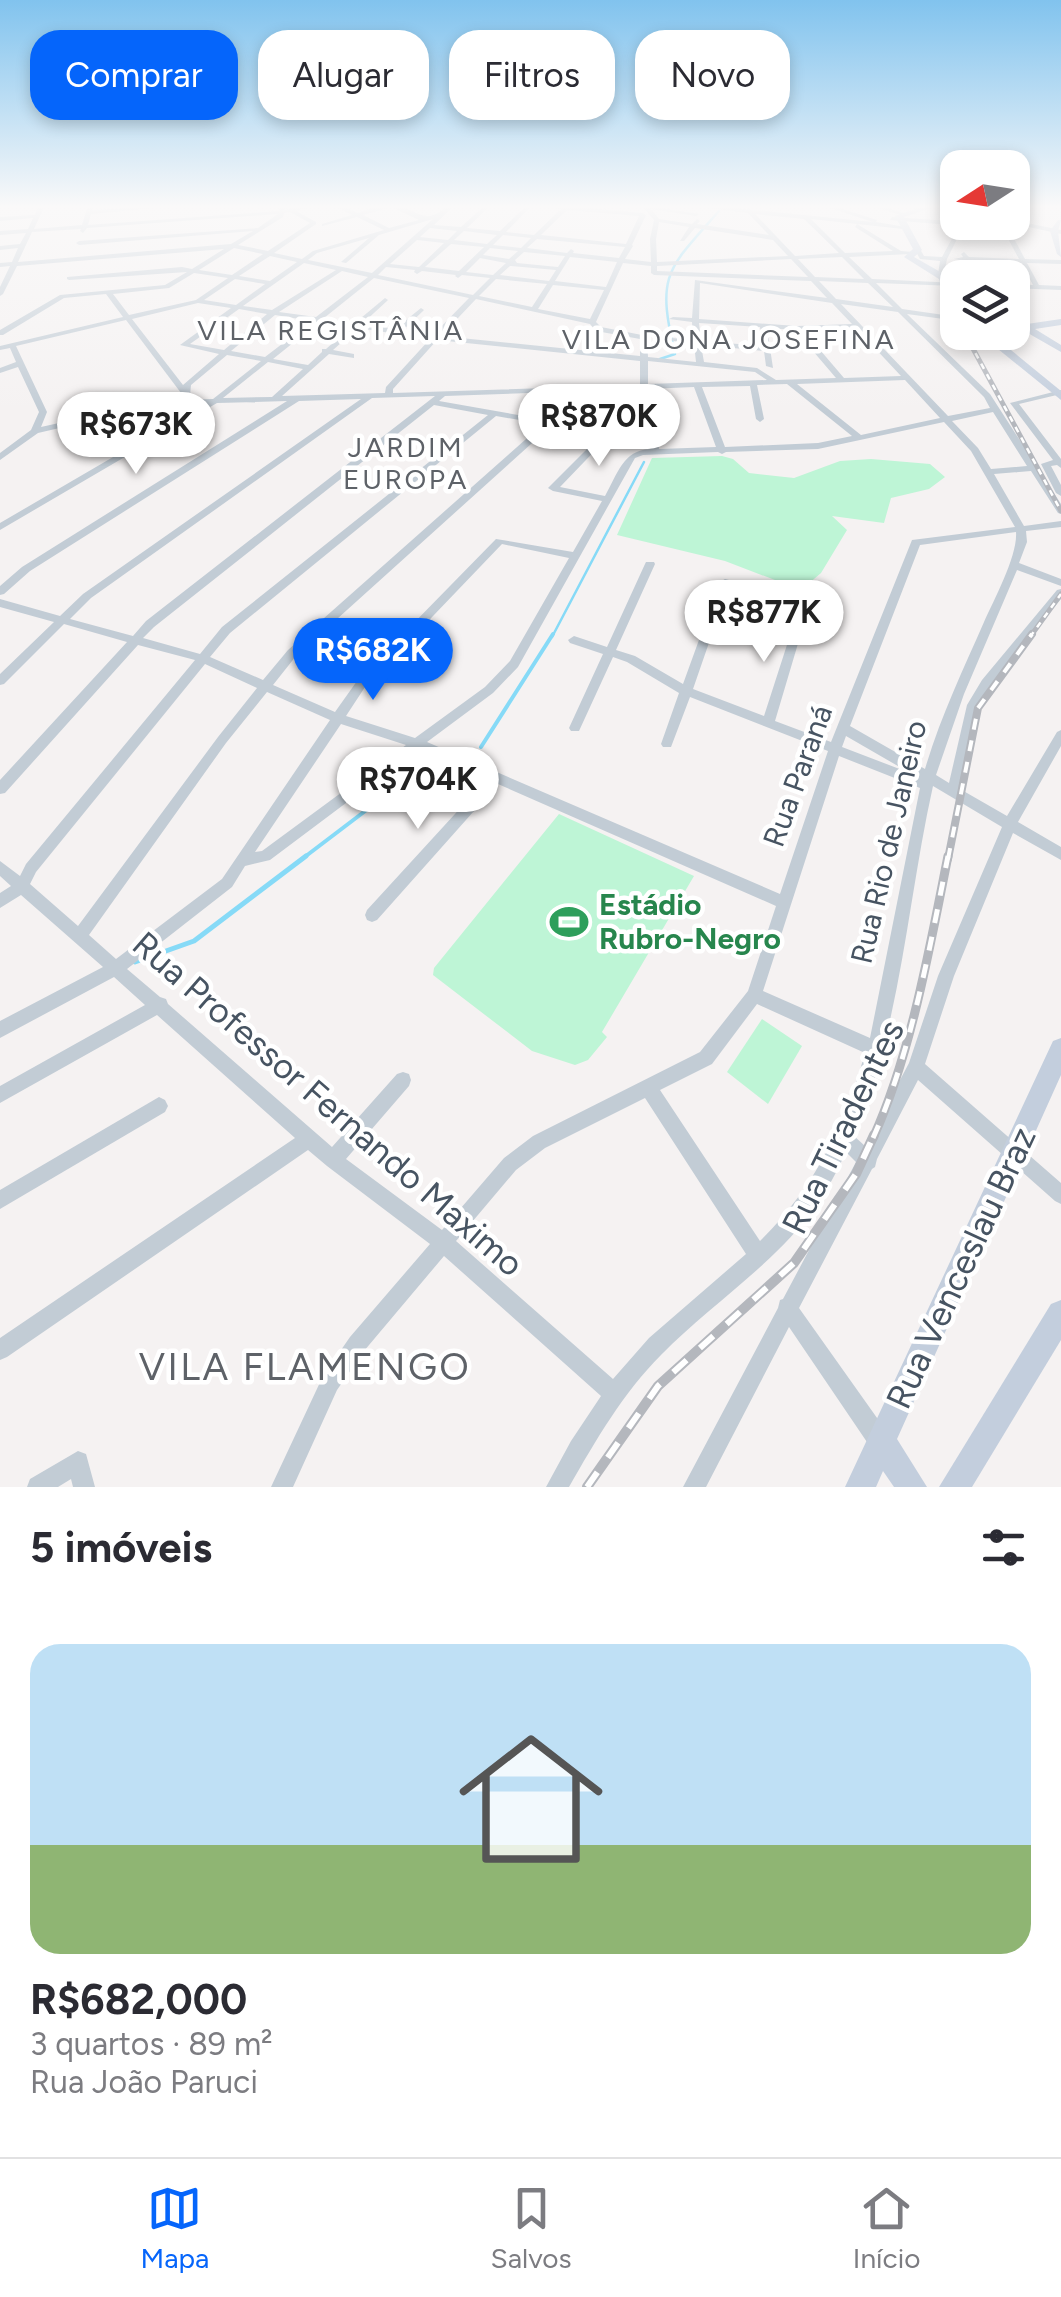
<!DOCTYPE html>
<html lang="pt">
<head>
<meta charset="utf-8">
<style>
  :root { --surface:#fff; --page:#f7f7f7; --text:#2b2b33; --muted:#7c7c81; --line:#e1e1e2; --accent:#0565fb }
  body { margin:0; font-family:Figtree,sans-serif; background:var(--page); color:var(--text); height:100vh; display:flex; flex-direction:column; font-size:38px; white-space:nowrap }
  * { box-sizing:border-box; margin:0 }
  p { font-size:32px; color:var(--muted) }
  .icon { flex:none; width:55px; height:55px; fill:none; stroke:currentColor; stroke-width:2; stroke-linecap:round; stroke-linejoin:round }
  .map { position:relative; height:1487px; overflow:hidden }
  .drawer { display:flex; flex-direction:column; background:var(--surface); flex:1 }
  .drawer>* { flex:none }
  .hud { position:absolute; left:30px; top:30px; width:1002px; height:90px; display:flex; gap:20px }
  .needle { width:65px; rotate:258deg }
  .controls { position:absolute; left:940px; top:150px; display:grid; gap:20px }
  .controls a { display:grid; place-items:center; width:90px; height:90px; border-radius:20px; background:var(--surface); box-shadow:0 5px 15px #0003; font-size:50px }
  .price { position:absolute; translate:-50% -85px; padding:0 22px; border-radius:35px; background:#fff; color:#222; font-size:32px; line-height:65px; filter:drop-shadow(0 2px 5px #0008) }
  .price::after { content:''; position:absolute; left:50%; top:60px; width:30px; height:22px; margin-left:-15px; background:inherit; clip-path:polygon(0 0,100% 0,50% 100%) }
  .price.active { background:var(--accent); color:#fff }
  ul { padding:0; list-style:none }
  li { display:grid; align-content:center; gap:20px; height:530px; padding:0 30px }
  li+li { border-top:2px solid var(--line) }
  li span { display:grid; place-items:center; height:310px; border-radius:30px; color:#555 }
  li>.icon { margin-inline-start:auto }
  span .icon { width:180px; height:180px; fill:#fffc; stroke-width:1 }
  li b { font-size:42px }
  h2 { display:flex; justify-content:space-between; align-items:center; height:120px; padding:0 30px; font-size:42px }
  .chip { padding:0 35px; border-radius:30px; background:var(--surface); box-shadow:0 5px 15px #0003; font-size:35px; line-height:90px }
  .chip.active { background:var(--accent); color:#fff }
  .dock { display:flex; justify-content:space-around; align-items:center; height:140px; border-top:2px solid var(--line); background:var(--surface); font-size:28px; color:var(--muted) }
  .dock a { display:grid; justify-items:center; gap:5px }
  .dock .active { color:var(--accent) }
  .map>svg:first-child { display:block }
  .green { fill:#bef5d6 }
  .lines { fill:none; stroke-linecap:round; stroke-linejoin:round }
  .stream-far2 { stroke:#86daf7; stroke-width:2.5 }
  .stream-far1 { stroke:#86daf7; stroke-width:4 }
  .stream { stroke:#86daf7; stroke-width:5 }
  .minor { fill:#c2ccd5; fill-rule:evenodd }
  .secondary { fill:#c3cedd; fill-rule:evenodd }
  .rail-far3-casing { stroke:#b4b7bd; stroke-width:5 }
  .rail-far2-casing { stroke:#b4b7bd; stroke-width:8 }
  .rail-far1-casing { stroke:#b4b7bd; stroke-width:9 }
  .rail-casing { stroke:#b4b7bd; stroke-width:10 }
  .rail-far3 { stroke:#fff; stroke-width:2.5; stroke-dasharray:6; stroke-linecap:butt }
  .rail-far2 { stroke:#fff; stroke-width:4; stroke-dasharray:11; stroke-linecap:butt }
  .rail-far1 { stroke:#fff; stroke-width:5; stroke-dasharray:14; stroke-linecap:butt }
  .rail { stroke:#fff; stroke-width:6; stroke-dasharray:18; stroke-linecap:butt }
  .labels { text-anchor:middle; stroke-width:9; stroke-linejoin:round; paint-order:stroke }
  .far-neighbourhood-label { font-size:28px; letter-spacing:2.5px; fill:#5e6268; stroke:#fff }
  .street-label { font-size:30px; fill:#475462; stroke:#fff }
  .leisure-label { font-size:30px; font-weight:bold; fill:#27864d; stroke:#fff; text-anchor:start }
  .near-street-label { font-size:35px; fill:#475462; stroke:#fff }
  .near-neighbourhood-label { font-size:38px; letter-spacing:2.5px; fill:#5e6268; stroke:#fff }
</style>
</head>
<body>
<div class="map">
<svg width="1061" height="1487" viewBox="0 0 1061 1487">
  <rect width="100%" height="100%" fill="#f5f2f2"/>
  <g class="green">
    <path d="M722,456L733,459L749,473L794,478L840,461L871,459L930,464L945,477L929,489L891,498L884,523L832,516L847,530L821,573L801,590L725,561L617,535L652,458Z"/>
    <path d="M559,814L694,876L602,1032L607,1037L588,1060L575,1065L532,1051L433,975L434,968Z"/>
    <path d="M762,1019L802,1046L768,1104L727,1072Z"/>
  </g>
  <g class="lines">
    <g class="stream-far2">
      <path d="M660,359L675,354C656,274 667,270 719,211"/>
      <path d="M552,637L644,462"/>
    </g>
    <g class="stream-far1">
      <path d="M481,747L553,634"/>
      <path d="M302,859L427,764"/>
    </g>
    <path class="stream" d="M135,962L194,941L306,856"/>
    <g class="minor">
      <path d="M0,205H13L0,208Z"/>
      <path d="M39,205H45L34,229L82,225L88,205H94L92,210L187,205L91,214L88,225L279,211L280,205H286L285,210L306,205H317L296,211L316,222V224L274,253L302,259L313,251L384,230L357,217L322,226V224L352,215L333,205H341L358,213C370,209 385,202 398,206C422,212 425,226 448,205H455L434,225L461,227L485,205H491L467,228L500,231L527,205H555L643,213L646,215L632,245L633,246L625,259L651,262L650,239L654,220L641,205L699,214L696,216L651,209L659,219L692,224L697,219L700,221L697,224L769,235L748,213L684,205H706L873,222L821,205H830L877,220L876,222L906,227L903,229L811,219L845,253L893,251L855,227L857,224L901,251L913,252L910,254L849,257L872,279L958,283L955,286L876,283L902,309L958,317V321L907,314L990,394L1061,504V514L1058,513L1031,471L994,474L1024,526L1061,521V527L1026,531L1027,542L1019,563L1061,579V586L1017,570L964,694L936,775L949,783L967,705L982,680L1057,590L1061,589V599L990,686L977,708L960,789L1007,816L1057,732L1061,730V746L1018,822L1061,847V860L1013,833L954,976L925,1064L1061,1183V1204L1055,1201L918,1080L877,1159L875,1167L872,1169L799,1308L887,1432L890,1440L887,1448L879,1451L871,1448L789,1327L706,1487H683L778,1308L780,1300L783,1299L856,1162L846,1152C837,1171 828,1189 816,1206C774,1265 711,1304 661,1355C623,1393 596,1440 569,1487H546L571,1441L601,1396L444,1256L364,1351L337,1390L293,1487H271L323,1376L350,1337L430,1244L327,1166L308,1150L7,1357L0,1360V1338L295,1138L157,1015L0,1103V1086L145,1005L114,977L0,1038V1021L103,967L21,895L0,908V893L11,886L0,876V861L20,876L26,864L195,660L138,645L5,793L0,794V780L127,642L64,624L4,684L0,685V674L54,622L0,607V599L60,616L83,594L361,399L299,401L30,571L4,594L0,595V586L22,567L287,401L217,403L0,530V523L204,404L158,405L38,433L0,460V453L31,430L39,412L18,367L0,373V368L16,362L10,348L0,350V346L123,317L106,294L64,298L3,335H0V330L60,295L165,285L187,272L69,280L67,279V277L182,267L192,269L224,249L17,266L3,294L0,296V287L10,266L0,267V263L12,262L18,248L0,250V246L20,244L26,233L0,235V231L28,229L33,218L0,221V217L35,215ZM532,205L561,209L534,235L506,232ZM391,207L419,220L389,228L363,215ZM567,210L639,216L626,244L541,235ZM290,212L310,223L268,251L238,245L283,217L284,213ZM278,214L258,228L79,241L76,243L79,245L253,231L231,244L18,262L32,232L81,229L80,231L83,233L87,228ZM755,214L804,219L839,253L795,256ZM433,219L372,273L308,260L317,253L369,238L341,262L346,263L379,235ZM659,222L689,227L680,241H684L695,228L773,240L788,256L657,262L656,239ZM430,228L457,231L448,240L420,237ZM464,231L497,235L487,244L454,240ZM503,235L531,238L521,248L493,245ZM537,239L625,247L619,258L573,253L574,251L571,249L567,253L527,248ZM417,240L444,243L419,267L390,264ZM451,244L484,247L459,271L425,267ZM234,248L263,254L232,275L199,270ZM490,248L518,251L509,259L483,255ZM524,252L565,256L558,267L517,263L515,260ZM270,256L297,262L270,281L239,276ZM570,257L617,262L606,287L555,281ZM842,257L864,279L815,277L798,259ZM480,258L506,263L493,275L466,272ZM791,259L808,277L657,271V266ZM304,263L336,270L272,310L243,306ZM623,263L651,266V273L654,275L811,281L827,298L695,280L692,318L673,317L669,319L692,322L693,340L672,338L668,340L694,344L696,362L648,357L647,336L601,327L596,322ZM510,266H511L556,270L549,281L500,275ZM386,267L415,270L414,272L417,274L422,271L456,275L455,276L458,278L462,275L490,278L473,295L378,275ZM342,271L368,277L316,317L279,312ZM194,273L228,278L196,300L129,315L113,294L169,288ZM374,278L469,298L433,335L402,331L423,311L424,310L421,308L395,329L362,324L387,301L388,300L385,298L355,323L324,318ZM235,279L265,284L236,305L204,300ZM496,279L547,284L532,307L479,296ZM819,281L868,283L893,307L836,299ZM700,283L832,303L852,324L797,326L699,319ZM553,285L604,290L590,319L538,309ZM476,299L590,324L596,331L640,339V356L441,336ZM198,303L231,308L180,345L219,354L183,385L132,319ZM841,304L898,312L984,397L990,408L948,416ZM239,309L267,314L224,350L190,344ZM275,315L312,321L265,357L231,351ZM126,320L181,393L171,400L158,401L41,427L47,412L16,346ZM319,322L351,327L326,349H322V352L308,365L273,359ZM699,323L760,327L763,346L701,341ZM358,328L430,339L386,387L385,393L282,396L329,354L354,358V354L333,350ZM767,328L795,330L836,378L776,380L757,368L704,362L701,345L764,351L766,366L773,368ZM856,328L901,376L844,378L803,330ZM437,340L640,361V385L393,393V389ZM227,355L261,361L213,399L181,400L190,395L191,385ZM648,361L755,372L767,380L648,384ZM268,362L303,369L272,397L223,398ZM905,380L940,418L861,435L797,384ZM787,384L852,436L818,443L725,447L702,387L750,386L756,419L760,422L764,419L757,385ZM694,387L716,447L659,449L648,389ZM640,389L648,438L439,401L445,396ZM435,396L146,621L133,636L70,619L91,598L372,398ZM434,405L488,415L222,627L200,654L143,638L154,627ZM993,412L1027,466L991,469L978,448L952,421ZM496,416L543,424L288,650L263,680L210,657L230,633ZM944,422L971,451L1015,527L912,540L831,742L775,721L805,620L804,617H796L795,620L764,716L693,689L730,582L729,580L725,579L720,582L683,684L635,656L616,650L655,564L654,562H646L645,564L607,647L574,636L568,640L570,643L603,654L569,728L571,731H579L613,657L627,662L679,693L661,744L663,747H671L690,697L828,751L780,894L427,742L493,693L518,667L635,458L643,455L718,452L722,454L726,452L818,449ZM551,426L601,435L548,488L553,491L602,501L573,552L496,539L357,681L335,712L273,685L296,656ZM609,436L649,443L650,449C623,450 617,475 605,496L560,487ZM1016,532C1018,555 994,600 984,622C963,670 940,718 925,769L850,726L920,545ZM502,544L569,558L510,661L485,687L415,738L346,716L365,687ZM205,664L257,688L218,737L78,926L30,884L36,872ZM267,692L330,720L222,879L116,959L89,935L226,743ZM341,724L406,745L262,851L255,852ZM846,736L910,773L842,747ZM418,749L487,779L367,910L365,915L367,920L372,922L377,920L498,784L776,906L748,991L700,1052L533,1136L504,1158L442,1230L346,1159L409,1086L411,1080L409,1074L403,1072L397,1074L332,1147L168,1004L166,999L160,997L127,969L232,887L245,866L270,860ZM839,756L920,788L870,1038L763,991ZM933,786L1002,827L938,976L909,1063L865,1146L854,1136C901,1025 907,903 933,786ZM757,1004L865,1053C844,1127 815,1187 760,1241L660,1090L712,1064ZM645,1098L746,1254L649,1338L613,1379L456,1241L516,1170L545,1148Z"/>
      <path d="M870,205H880L906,214L903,216Z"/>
      <path d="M905,205H915L925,209L922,211Z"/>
      <path d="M1022,205H1031L1012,213V209Z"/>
      <path d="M892,217L950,221L953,223L950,225L890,220Z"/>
      <path d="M1012,220L1061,230V234L1010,223Z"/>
      <path d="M999,222H1005L1025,259L1061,260V264L1027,263L1039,285L1061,286V290L1012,288V284L1033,285L1021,263L972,261L982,278H975L965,261L954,259L963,257L961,254L964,252L969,257L1019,259L1006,235L963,227L947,259L944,274L941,276L938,274L940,261L920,259L915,250L920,249L924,256L942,257L960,224L1004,231Z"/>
      <path d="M1061,390V394L1019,404L1061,459V468L1057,465L1051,466L1061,485V496L1056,493L1041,464L1053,460L1010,403Z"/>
      <path d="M159,1097L165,1100L168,1106L165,1112L0,1209V1190Z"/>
      <path d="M78,1451L86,1454L95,1487H73L71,1479L58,1487H27L30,1479Z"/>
    </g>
    <g class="secondary">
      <path d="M927,205H940L904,217L922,250L914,257L958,282V289L950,285L958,303V314L944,298L939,279L904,257L913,249L895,216Z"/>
      <path d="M1058,220H1061L1058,231L1061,257L1057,254L1050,231Z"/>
      <path d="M1012,317L1027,324L1061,319V325L1035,329L1061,345V352L1012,324Z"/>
      <path d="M977,332H989L1061,391V400Z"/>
      <path d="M1061,1038V1075L897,1439L927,1487H894L883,1471L876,1487H845L1053,1041Z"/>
      <path d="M1061,1300V1340L972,1487H939L1051,1304Z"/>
    </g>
    <g class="rail-far3-casing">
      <g id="rail-far3">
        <path d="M946,300L958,321"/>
        <path d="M964,332L1061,511"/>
        <path d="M1030,637L1061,594"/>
      </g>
    </g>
    <g class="rail-far2-casing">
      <path id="rail-far2" d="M948,859L978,708L1032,634"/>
    </g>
    <g class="rail-far1-casing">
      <path id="rail-far1" d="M873,1138C911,1055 930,946 948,856"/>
    </g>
    <g class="rail-casing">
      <path id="rail" d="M587,1487L658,1386L794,1263L856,1174L874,1135"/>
    </g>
    <use href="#rail-far3" class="rail-far3"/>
    <use href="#rail-far2" class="rail-far2"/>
    <use href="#rail-far1" class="rail-far1"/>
    <use href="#rail" class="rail"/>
  </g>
  <linearGradient id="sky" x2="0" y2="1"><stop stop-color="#81c3ee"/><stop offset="0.5" stop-color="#faf9f9"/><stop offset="1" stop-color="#faf9f9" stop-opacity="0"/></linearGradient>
  <rect width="1061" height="413" fill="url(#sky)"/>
  <defs>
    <g id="stadium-bare" transform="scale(3)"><path d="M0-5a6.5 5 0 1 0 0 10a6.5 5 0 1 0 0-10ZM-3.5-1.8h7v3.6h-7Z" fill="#2e9e5b" stroke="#fff" stroke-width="2.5" paint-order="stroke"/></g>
  </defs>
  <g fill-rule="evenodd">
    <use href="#stadium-bare" x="569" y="922"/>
  </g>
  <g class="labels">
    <g class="far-neighbourhood-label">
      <text x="331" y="340">VILA REGISTÂNIA</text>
      <text x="729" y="349">VILA DONA JOSEFINA</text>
      <text x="406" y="457">JARDIM<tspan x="406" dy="32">EUROPA</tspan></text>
    </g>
    <g class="street-label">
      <text transform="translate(798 776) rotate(-70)" y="10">Rua Paraná</text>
      <text transform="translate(889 842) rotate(-77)" y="10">Rua Rio de Janeiro</text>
    </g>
    <g class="leisure-label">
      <text x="599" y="915">Estádio<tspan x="599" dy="34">Rubro-Negro</tspan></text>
    </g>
    <g class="near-street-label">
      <text transform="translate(328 1104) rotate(41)" y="12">Rua Professor Fernando Maximo</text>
      <text transform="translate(843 1127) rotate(-64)" y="12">Rua Tiradentes</text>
      <text transform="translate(961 1268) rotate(-65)" y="12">Rua Venceslau Braz</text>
    </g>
    <g class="near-neighbourhood-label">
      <text x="305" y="1380">VILA FLAMENGO</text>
    </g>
  </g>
</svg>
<div class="controls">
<a><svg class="needle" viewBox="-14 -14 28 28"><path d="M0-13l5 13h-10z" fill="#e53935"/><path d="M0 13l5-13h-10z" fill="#7c7c81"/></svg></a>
<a><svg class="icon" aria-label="layers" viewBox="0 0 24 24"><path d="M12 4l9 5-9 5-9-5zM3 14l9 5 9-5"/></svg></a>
</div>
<b class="price" style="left:599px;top:469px">R$870K</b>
<b class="price" style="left:136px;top:477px">R$673K</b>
<b class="price" style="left:764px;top:665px">R$877K</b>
<b class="price active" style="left:373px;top:703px">R$682K</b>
<b class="price" style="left:418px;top:832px">R$704K</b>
<div class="hud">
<a class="chip active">Comprar</a>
<a class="chip">Alugar</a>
<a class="chip">Filtros</a>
<a class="chip">Novo</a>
</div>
</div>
<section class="drawer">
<h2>5 imóveis<svg class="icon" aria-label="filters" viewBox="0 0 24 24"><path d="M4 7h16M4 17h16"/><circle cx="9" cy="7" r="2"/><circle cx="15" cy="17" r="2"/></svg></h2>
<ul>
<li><span style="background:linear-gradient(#bfe0f5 65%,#8fb573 0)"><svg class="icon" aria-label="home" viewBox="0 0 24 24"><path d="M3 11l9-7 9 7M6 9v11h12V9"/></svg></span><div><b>R$682,000</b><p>3 quartos · 89 m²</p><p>Rua João Paruci</p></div></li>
</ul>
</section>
<nav class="dock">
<a class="active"><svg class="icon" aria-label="map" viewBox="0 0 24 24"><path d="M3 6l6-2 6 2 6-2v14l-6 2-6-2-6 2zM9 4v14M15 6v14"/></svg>Mapa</a>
<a><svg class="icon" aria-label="saved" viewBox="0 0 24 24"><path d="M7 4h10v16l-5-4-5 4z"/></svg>Salvos</a>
<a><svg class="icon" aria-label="home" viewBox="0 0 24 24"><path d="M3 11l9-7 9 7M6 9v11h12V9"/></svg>Início</a>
</nav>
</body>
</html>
